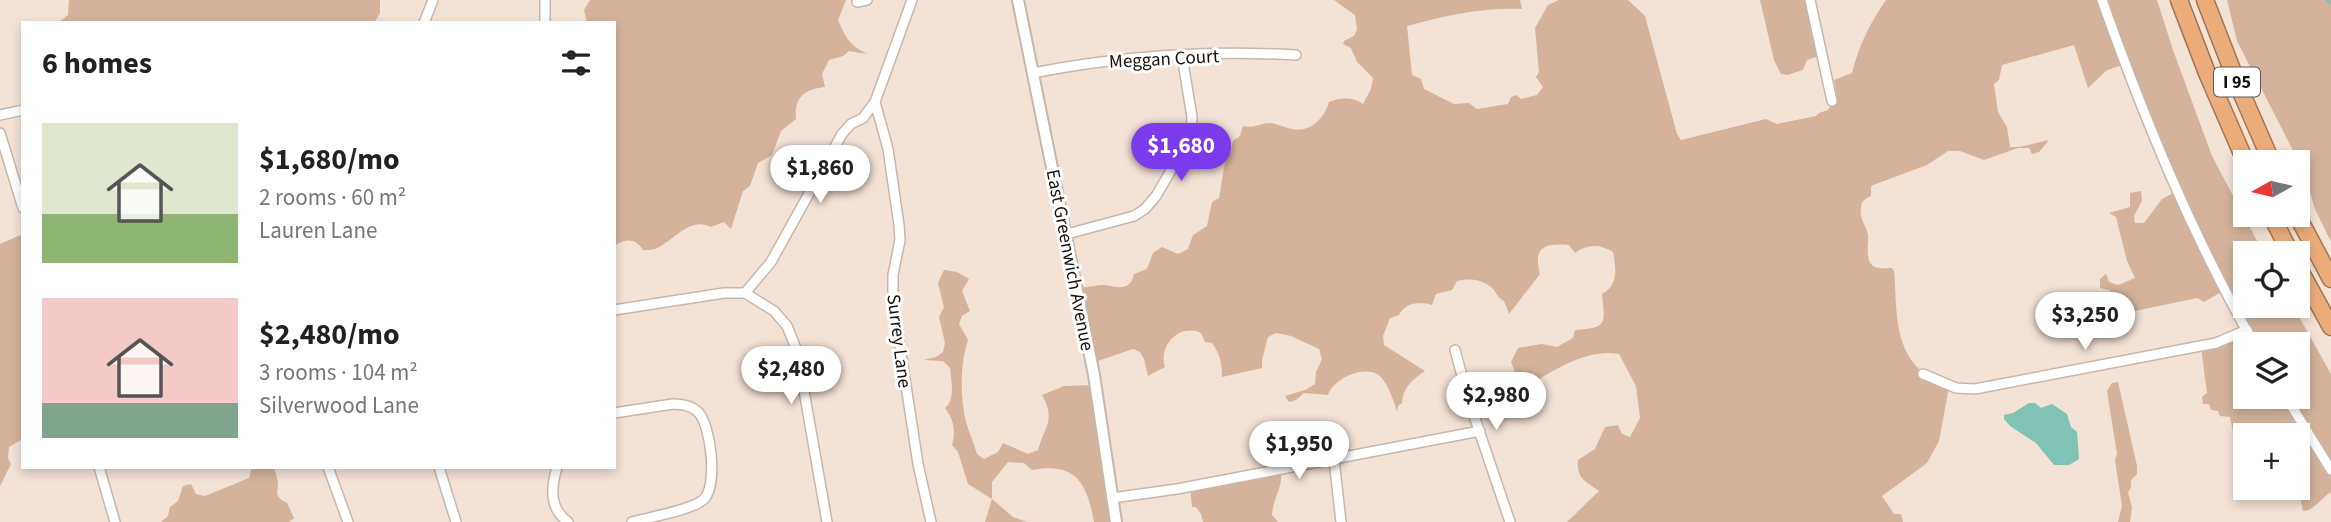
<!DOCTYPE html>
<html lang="en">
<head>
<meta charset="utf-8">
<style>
  :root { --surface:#fff; --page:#f2f2f2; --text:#222; --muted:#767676; --accent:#7c3aed }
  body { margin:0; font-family:"Source Sans 3",sans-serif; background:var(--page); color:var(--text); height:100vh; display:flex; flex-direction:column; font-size:26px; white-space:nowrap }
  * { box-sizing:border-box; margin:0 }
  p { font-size:23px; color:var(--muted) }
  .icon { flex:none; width:38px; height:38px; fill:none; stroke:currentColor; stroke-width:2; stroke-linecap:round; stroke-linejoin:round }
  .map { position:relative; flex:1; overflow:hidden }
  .drawer { position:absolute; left:21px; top:21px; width:595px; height:448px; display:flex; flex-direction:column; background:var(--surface); border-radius:0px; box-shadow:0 4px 10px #0003 }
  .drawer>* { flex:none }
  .needle { width:46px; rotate:262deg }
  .tools { position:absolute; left:2233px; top:150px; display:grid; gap:14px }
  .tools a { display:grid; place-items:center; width:77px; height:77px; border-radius:0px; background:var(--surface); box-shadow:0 4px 10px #0003; font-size:35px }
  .price { position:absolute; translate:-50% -60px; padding:0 16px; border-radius:24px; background:#fff; color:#222; font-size:23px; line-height:46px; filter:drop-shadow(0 2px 4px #0008) }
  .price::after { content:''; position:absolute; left:50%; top:42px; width:21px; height:16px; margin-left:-10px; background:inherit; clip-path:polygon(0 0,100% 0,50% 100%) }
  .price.current { background:var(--accent); color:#fff }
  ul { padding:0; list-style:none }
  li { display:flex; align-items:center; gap:21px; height:175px; padding:0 21px }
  li span { display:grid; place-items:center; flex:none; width:196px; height:140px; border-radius:0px; color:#555 }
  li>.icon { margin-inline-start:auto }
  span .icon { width:84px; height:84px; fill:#fffc; stroke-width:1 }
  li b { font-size:30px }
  h2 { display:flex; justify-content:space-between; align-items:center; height:84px; padding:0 21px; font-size:30px }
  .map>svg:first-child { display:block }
  .green { fill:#d4b39a; fill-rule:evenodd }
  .water { fill:#80c2b4 }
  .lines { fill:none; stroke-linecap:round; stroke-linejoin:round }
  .stream { stroke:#80c2b4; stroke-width:2.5 }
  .minor-casing { stroke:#c7b7ab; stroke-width:12 }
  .tertiary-casing { stroke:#c7b7ab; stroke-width:14 }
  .motorway-casing { stroke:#a27654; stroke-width:19 }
  .minor { stroke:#fff; stroke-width:9 }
  .tertiary { stroke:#fff; stroke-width:10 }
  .motorway { stroke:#edad7b; stroke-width:16 }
  .labels { text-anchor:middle; stroke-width:6; stroke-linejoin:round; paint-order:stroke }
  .shield { fill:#fff; stroke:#5c5856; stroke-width:2 }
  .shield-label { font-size:18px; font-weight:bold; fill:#16110d }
  .street-label { font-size:19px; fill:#16110d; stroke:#fff }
</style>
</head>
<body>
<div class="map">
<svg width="2331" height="522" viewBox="0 0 2331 522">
  <rect width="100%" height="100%" fill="#f3e2d6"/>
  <g class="green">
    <path d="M69,0H380V13L374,23H58L68,15Z"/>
    <path d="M590,0H846L838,20C845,37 851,47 868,54L849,51L843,56L829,60L822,74L825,87C804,89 794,98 796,119L781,131L772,155L758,163L750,186L743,191L731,229L724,222L711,227C689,216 673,242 655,249C651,250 647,250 643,250C636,238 626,238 614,246V23H587L584,10Z"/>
    <path d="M1334,0H1520L1522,9C1483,7 1444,16 1407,26L1412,75L1421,79L1424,89L1454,104L1469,103L1477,109L1508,104L1511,97L1516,95L1521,99L1537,95L1543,87L1536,77L1539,72L1535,28L1548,5L1559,0H1628L1645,16L1677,134L1681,140L1766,119L1777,124L1816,116L1819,113L1828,110L1837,96L1834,80L1852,73C1859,45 1870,23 1886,0H2157L2173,50L2212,156L2264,254H2245V306H2293L2331,374V492C2321,498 2314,511 2303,511L2298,487V436H2245V446L2236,448L2230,417L2220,416L2218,411L2211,410L2209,404H2203L2202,397L2207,393L2201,347L2245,332L2223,291L2204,302L2197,298L2107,317V313L2114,309L2110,290L2100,288V279L2106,274L2109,282L2118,285L2135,278L2127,261L2116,217L2109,213L2130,207V193L2141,191L2142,201L2134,216L2135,223H2144L2162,199L2175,192L2123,65L2107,70L2088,88L2074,45L2002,65L1999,80L1994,84L1998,112L2007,127L2010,147H2019L2049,140L2039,152L2032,154L2029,148H2018L1984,160L1960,151H1948L1927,165L1873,185L1871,187V196C1865,199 1861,201 1861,208C1859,219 1866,225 1868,235C1869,244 1864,262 1875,267C1879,269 1888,268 1892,268L1894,271C1897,304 1893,345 1920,370C1928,377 1940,382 1949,387L1939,441L1927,463L1882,496L1894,514H1901L1903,522H1567L1599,491C1586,482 1576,478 1578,460L1595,449L1605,427L1618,425L1622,434L1630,437L1640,418L1636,386L1619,354C1584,348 1551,373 1522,389L1511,362L1518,348L1542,344L1557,347L1573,338L1575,330C1608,328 1605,324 1602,294C1619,284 1616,269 1613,252C1599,244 1588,244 1575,253L1569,245C1543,243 1533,248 1540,274L1509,314L1504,301C1497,297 1497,293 1492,288C1483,279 1468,278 1457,281L1452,290L1436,294L1432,305C1421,301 1405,302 1399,315L1390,318L1383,336L1384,345L1425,371C1412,380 1403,387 1402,403L1398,406L1397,412C1394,401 1388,384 1380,376C1365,364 1334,378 1328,395L1304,393L1296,400L1289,402L1285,396L1305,390L1315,384L1316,372L1322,359L1319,349L1291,336L1276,333L1268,337L1262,360V368L1222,377C1222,363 1220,354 1212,343L1205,342L1201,333C1179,323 1158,346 1165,367L1148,376L1144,359L1140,352L1133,349L1092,363L1080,288C1088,287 1097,285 1105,285C1118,287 1130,292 1134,274L1147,269L1153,253L1162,247L1178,254L1188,249L1193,235L1207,226L1212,202L1219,198L1226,156L1231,152L1233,141L1240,136L1243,126C1255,129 1261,122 1271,123C1278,124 1285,128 1292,129C1311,133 1325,117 1329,102C1341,97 1353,97 1363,104L1371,89L1373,78L1357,62L1351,48L1343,44L1344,41L1354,36L1357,29L1355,15ZM2245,345H2298V397H2245Z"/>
    <path d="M1760,0H1812L1825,54L1807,60L1803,70L1787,75L1781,74L1774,60Z"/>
    <path d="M2227,0H2331V242L2315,209L2303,170L2237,41Z"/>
    <path d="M23,234V439L9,447L8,458L11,464L0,486V244Z"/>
    <path d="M944,270L957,272L969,279L962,291L970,311L962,316L959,324L968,340C960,364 960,398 966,422C969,433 974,443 977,454L984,459L998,452L1003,443L1028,454L1038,450C1045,425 1056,420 1042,395L1064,386L1095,385L1115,522H1094C1087,482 1075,462 1032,470L1024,463L1008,462L992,482V499L1013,517L1027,522H985L992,499L968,484L958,452L952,445C956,431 954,420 945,408C956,399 951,381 950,368L943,361L923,360L936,357L943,352L945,343L939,317L944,307L938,283Z"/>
    <path d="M2118,382L2137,466V474L2131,480V487L2128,493L2132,507L2130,522H2118L2122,506L2115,460L2117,454L2107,391L2112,383Z"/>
    <path d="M252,467H274L278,482L277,494L280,499L287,503L294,518L289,522H161L168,516L170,507L178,501L183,486L191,484L196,494L205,496L249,478Z"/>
    <path d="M1281,470C1283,489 1273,497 1272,515L1278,522H1203L1201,514L1196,507H1192L1190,487Z"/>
  </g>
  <path class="water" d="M2029,403H2035L2041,408L2052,404L2067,414L2071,427L2077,432L2079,459L2069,465H2054L2036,443L2010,426L2004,419V415L2013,413Z"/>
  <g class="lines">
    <path class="stream" d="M2327,0L2331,4"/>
    <g class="minor-casing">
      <g id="minor">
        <path d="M912,0L875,102L888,149L899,225L900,240L893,275V295L899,340L918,464L931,522"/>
        <path d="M1810,0L1832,101"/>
        <path d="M2102,0C2144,118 2192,236 2255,345"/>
        <path d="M857,2L867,0"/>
        <path d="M424,23L433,0"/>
        <path d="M545,23V0"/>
        <path d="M1033,73C1120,56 1208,50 1296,55"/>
        <path d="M0,115L23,110"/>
        <path d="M0,133L23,208"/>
        <path d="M1067,234L1134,216L1145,209L1156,196L1183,150L1191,132L1192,117L1182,56"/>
        <path d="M745,293L771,262L842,134L851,124L863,118L875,102"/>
        <path d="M614,310L724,293H745L774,311L787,326L797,351L827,522"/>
        <path d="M1455,350L1468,398L1510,522"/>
        <path d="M1923,374L1956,388L1975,389L2216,343L2247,330"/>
        <path d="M2286,397L2331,470"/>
        <path d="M614,413L673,404C681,404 691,405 698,412C711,425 718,485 704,499C693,510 649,517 632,522"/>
        <path d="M1334,460L1341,522"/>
        <path d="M99,467L115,522"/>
        <path d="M328,467L348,522"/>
        <path d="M439,467L456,522"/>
        <path d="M557,467C551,488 549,508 568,522"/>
        <path d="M1112,498L1177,489L1480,431"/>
      </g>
    </g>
    <g class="tertiary-casing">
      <path id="tertiary" d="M1018,0L1094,375L1116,522"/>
    </g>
    <g class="motorway-casing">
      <g id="motorway">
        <path d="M2179,0L2207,73L2246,163"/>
        <path d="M2205,0L2238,85L2272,163"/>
        <path d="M2271,215L2291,254"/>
        <path d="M2297,215L2331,279"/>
        <path d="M2298,267L2331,327"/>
      </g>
    </g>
    <use href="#minor" class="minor"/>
    <use href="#tertiary" class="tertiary"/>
    <use href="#motorway" class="motorway"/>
  </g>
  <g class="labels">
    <rect class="shield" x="2214" y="67.5" width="46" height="29" rx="5"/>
    <g class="shield-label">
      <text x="2237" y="88">I 95</text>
    </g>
    <g class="street-label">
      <text transform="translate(1164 58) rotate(-3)" y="7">Meggan Court</text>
      <text transform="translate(1071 260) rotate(79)" y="7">East Greenwich Avenue</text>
      <text transform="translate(900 341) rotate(83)" y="7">Surrey Lane</text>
    </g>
  </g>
</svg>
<div class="tools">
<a><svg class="needle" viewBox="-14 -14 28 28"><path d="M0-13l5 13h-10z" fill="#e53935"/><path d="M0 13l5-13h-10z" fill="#767676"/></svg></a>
<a><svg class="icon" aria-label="locate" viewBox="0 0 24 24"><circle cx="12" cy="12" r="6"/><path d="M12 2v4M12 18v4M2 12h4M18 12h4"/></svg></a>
<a><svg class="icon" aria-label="layers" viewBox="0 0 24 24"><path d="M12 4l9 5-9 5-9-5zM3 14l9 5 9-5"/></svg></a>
<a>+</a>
</div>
<b class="price current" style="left:1181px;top:183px">$1,680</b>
<b class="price" style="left:820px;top:205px">$1,860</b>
<b class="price" style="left:2085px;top:352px">$3,250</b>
<b class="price" style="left:791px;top:406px">$2,480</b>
<b class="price" style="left:1496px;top:432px">$2,980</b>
<b class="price" style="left:1299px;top:481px">$1,950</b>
<section class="drawer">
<h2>6 homes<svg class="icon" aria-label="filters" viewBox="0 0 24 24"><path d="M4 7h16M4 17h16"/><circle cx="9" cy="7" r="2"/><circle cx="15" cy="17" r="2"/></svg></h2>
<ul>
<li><span style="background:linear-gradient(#dfe7d0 65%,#8fb573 0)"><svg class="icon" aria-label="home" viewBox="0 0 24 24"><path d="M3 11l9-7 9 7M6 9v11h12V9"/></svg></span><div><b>$1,680/mo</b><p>2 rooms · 60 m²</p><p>Lauren Lane</p></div></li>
<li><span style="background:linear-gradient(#f6c9c9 75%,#7fa58c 0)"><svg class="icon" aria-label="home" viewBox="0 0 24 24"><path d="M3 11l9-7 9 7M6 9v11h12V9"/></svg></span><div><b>$2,480/mo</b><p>3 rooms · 104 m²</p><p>Silverwood Lane</p></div></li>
</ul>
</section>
</div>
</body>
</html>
